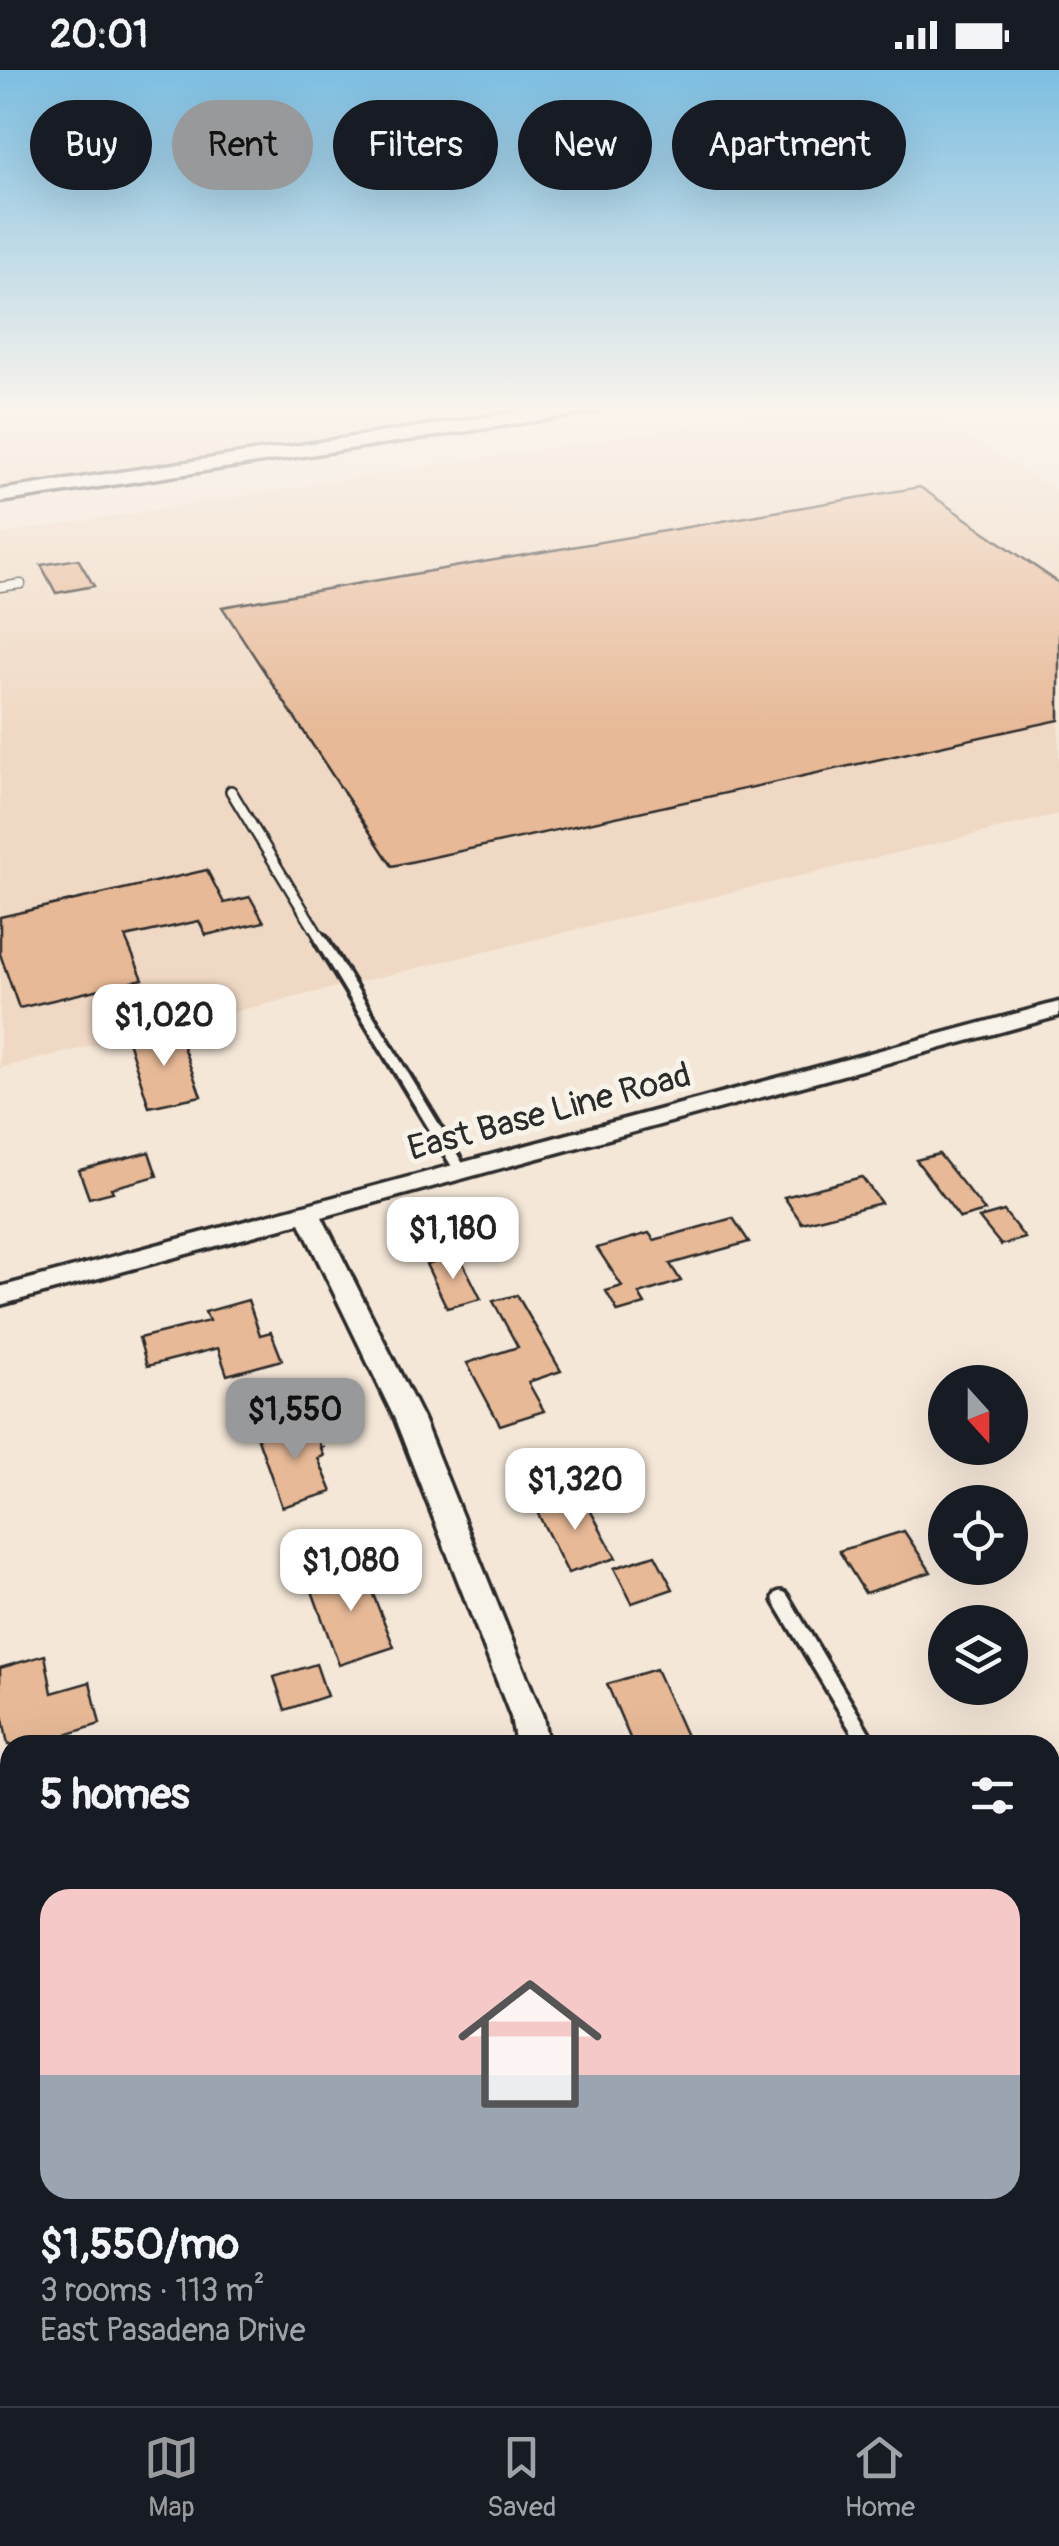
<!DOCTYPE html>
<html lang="en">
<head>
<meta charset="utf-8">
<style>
  :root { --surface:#171b24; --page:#20242c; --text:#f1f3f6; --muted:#9ea1a6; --line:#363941; --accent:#98999b }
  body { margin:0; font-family:Pangolin,sans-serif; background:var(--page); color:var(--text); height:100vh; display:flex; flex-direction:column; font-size:38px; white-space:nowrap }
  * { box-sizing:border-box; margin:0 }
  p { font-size:32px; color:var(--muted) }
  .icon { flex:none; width:55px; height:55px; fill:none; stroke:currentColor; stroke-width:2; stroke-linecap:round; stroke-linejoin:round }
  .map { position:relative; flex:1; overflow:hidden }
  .panel { position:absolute; left:0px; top:1665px; width:1060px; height:672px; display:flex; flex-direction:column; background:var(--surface); border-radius:30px 30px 0 0; box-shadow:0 10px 40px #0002 }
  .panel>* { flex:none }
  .top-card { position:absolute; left:30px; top:30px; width:1000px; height:90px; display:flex; gap:20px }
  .needle { width:65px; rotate:159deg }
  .buttons { position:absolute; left:928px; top:1295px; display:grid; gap:20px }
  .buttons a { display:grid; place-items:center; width:100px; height:100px; border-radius:50%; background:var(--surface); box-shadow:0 10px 40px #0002; font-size:50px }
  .price { position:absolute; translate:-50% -85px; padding:0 22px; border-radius:20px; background:#fff; color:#222; font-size:32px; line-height:65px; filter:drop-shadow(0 2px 5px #0008) }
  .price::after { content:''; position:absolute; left:50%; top:60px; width:30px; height:22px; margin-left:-15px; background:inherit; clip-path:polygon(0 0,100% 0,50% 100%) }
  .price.active { background:var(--accent); color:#111 }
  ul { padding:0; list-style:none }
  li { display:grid; align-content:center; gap:20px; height:530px; padding:0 40px }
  li span { display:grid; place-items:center; height:310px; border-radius:30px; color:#555 }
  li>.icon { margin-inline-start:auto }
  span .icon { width:180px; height:180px; fill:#fffc; stroke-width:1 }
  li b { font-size:42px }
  h2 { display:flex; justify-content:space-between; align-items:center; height:120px; padding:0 40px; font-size:42px }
  .tag { padding:0 35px; border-radius:45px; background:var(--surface); box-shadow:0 10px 40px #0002; font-size:35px; line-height:90px }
  .tag.active { background:var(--accent); color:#111 }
  .status { display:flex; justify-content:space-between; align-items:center; height:70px; padding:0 50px; background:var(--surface); direction:ltr }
  .status svg { height:28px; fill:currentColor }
  .tab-bar { display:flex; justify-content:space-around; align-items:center; height:140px; border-top:2px solid var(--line); background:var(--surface); font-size:28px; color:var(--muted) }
  .tab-bar a { display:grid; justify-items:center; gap:5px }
  .tab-bar .active { color:var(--accent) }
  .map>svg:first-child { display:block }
  .built { fill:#f0d9c4 }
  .building { fill:#e7b997; stroke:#2b2b2b; stroke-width:2.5 }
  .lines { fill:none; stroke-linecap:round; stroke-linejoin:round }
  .lane-far4-casing { stroke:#2b2b2b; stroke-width:11 }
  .lane-far3-casing { stroke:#2b2b2b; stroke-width:14 }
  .lane-far2-casing { stroke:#2b2b2b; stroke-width:19 }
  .lane-far1-casing { stroke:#2b2b2b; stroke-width:22 }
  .lane-casing { stroke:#2b2b2b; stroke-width:26 }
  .street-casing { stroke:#2b2b2b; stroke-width:7 }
  .secondary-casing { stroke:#2b2b2b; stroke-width:7 }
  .primary-casing { stroke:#2b2b2b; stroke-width:7 }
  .path { stroke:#2b2b2b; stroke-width:6; stroke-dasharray:2.5 9; stroke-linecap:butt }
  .lane-far4 { stroke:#f7f3e8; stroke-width:8 }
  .lane-far3 { stroke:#f7f3e8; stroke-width:9 }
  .lane-far2 { stroke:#f7f3e8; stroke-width:11 }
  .lane-far1 { stroke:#f7f3e8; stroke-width:15 }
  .lane { stroke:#f7f3e8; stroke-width:19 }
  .street { fill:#f7f3e8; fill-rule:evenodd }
  .secondary { fill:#f7f3e8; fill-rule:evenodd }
  .primary { fill:#fcdcac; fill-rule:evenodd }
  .labels { text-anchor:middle; stroke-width:10; stroke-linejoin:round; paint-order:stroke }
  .street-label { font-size:35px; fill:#2b2b2b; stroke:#f7f3e8 }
</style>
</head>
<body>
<div class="status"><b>20:01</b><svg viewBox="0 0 49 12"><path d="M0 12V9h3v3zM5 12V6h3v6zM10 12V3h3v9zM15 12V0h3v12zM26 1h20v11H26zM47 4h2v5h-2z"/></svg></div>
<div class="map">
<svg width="1059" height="2336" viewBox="0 0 1059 2336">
  <rect width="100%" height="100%" fill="#f4e7d8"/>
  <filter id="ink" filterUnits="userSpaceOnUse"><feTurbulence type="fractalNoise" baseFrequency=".01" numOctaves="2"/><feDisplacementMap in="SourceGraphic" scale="20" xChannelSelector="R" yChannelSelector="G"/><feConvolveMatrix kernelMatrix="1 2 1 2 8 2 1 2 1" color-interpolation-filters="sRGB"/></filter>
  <g filter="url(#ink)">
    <g class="built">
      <path d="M0,336H532L0,416Z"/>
      <path d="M814,336H920L1059,423V744L0,998V464Z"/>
    </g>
    <g class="building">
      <path d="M920,417L1059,513V650L392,796L222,537Z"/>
      <path d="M78,489L94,516L56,523L41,495Z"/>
      <path d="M207,800L224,833L250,827L264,852L206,865L199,851L125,867L143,909L19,938L0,884V847Z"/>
      <path d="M177,960L201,1026L149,1037L128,971Z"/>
      <path d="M149,1082L157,1106L111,1118L113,1122L89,1128L79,1100Z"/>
      <path d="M939,1084L985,1141L960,1148L916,1090Z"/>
      <path d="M862,1107L881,1133L802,1153L784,1127Z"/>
      <path d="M1004,1141L1025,1168L1001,1175L979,1148Z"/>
      <path d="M733,1148L749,1172L670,1194L681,1211L639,1224L645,1234L618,1242L606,1221L622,1216L597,1178L649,1163L654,1170Z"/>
      <path d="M459,1185L481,1229L447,1238L426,1194Z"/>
      <path d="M517,1225L561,1301L528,1312L544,1341L500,1355L467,1293L518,1277L493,1231Z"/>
      <path d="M248,1230L260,1265L271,1262L282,1290L227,1305L218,1278L147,1296L139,1268L209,1251L205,1242Z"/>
      <path d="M311,1351L324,1386L318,1388L332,1422L282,1437L257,1366Z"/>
      <path d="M581,1423L616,1488L568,1503L535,1438Z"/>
      <path d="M904,1461L931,1502L865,1523L839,1481Z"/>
      <path d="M655,1485L673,1519L632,1533L614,1498Z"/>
      <path d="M361,1494L394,1577L339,1595L308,1510Z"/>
      <path d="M45,1585L52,1623L90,1612L100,1654L62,1666L64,1675H8L0,1634V1598Z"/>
      <path d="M316,1594L327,1626L285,1640L274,1607Z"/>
      <path d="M656,1599L690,1675H633L607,1614Z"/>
    </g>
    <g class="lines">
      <g class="lane-far4-casing">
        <path id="lane-far4" d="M0,517L21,514"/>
      </g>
      <g class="lane-far3-casing">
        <path id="lane-far3" d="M231,721L323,873"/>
      </g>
      <g class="lane-far2-casing">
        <path id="lane-far2" d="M321,870L461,1101"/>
      </g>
      <g class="lane-far1-casing">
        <path id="lane-far1" d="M781,1529L868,1675"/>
      </g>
      <g class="lane-casing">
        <path id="lane" d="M1050,1980L1059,1993"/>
      </g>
      <g class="street-casing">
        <g id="street">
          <path d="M1059,932V946L322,1147L423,1349L543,1647L548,1675H516L511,1647L395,1349L300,1153L0,1235V1217Z"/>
          <path d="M0,2030L10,2034V2074L0,2070Z"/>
        </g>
      </g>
      <g class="secondary-casing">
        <path id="secondary" d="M560,336H608L599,341L0,432V420Z"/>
      </g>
      <g class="primary-casing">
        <g id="primary">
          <path d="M1059,1863V1922L1050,1925V1866Z"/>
          <path d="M622,2328H689L686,2336H619Z"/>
        </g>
      </g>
      <path class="path" d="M319,1365L323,1382"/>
      <use href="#lane-far4" class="lane-far4"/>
      <use href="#lane-far3" class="lane-far3"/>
      <use href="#lane-far2" class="lane-far2"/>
      <use href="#lane-far1" class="lane-far1"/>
      <use href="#lane" class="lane"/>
      <use href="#street" class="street"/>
      <use href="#secondary" class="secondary"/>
      <use href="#primary" class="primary"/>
    </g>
  </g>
  <linearGradient id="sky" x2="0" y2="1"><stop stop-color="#7dbee1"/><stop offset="0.51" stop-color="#faf4ed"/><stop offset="1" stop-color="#faf4ed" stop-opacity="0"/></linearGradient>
  <rect width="1059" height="663" fill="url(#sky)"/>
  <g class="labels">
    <g class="street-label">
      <text transform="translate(549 1041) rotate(-15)" y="12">East Base Line Road</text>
    </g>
  </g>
</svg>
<div class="buttons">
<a><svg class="needle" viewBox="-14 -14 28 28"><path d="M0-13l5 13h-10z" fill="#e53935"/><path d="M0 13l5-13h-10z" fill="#9ea1a6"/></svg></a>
<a><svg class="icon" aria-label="locate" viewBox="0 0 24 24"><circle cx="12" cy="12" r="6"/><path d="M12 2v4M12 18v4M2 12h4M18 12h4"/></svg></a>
<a><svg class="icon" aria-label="layers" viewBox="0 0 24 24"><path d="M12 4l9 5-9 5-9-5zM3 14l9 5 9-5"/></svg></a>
</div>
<b class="price" style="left:164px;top:999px">$1,020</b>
<b class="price" style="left:453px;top:1212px">$1,180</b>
<b class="price active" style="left:295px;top:1393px">$1,550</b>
<b class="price" style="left:575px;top:1463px">$1,320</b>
<b class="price" style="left:351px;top:1544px">$1,080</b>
<div class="top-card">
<a class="tag">Buy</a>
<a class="tag active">Rent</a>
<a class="tag">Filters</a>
<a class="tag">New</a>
<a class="tag">Apartment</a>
</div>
<section class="panel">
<h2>5 homes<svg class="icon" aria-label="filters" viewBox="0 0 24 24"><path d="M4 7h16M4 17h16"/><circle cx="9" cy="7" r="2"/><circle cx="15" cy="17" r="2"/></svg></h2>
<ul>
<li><span style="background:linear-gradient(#f6c9c9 60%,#9aa5b1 0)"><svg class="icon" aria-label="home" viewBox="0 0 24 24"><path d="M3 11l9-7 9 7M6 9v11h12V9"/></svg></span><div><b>$1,550/mo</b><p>3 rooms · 113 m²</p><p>East Pasadena Drive</p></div></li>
</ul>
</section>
</div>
<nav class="tab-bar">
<a class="active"><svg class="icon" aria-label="map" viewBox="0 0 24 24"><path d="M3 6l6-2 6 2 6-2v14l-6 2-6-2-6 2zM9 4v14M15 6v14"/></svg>Map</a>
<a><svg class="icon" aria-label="saved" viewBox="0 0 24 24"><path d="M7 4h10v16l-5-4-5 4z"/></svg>Saved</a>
<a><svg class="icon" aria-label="home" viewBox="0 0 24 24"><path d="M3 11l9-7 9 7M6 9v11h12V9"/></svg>Home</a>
</nav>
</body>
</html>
